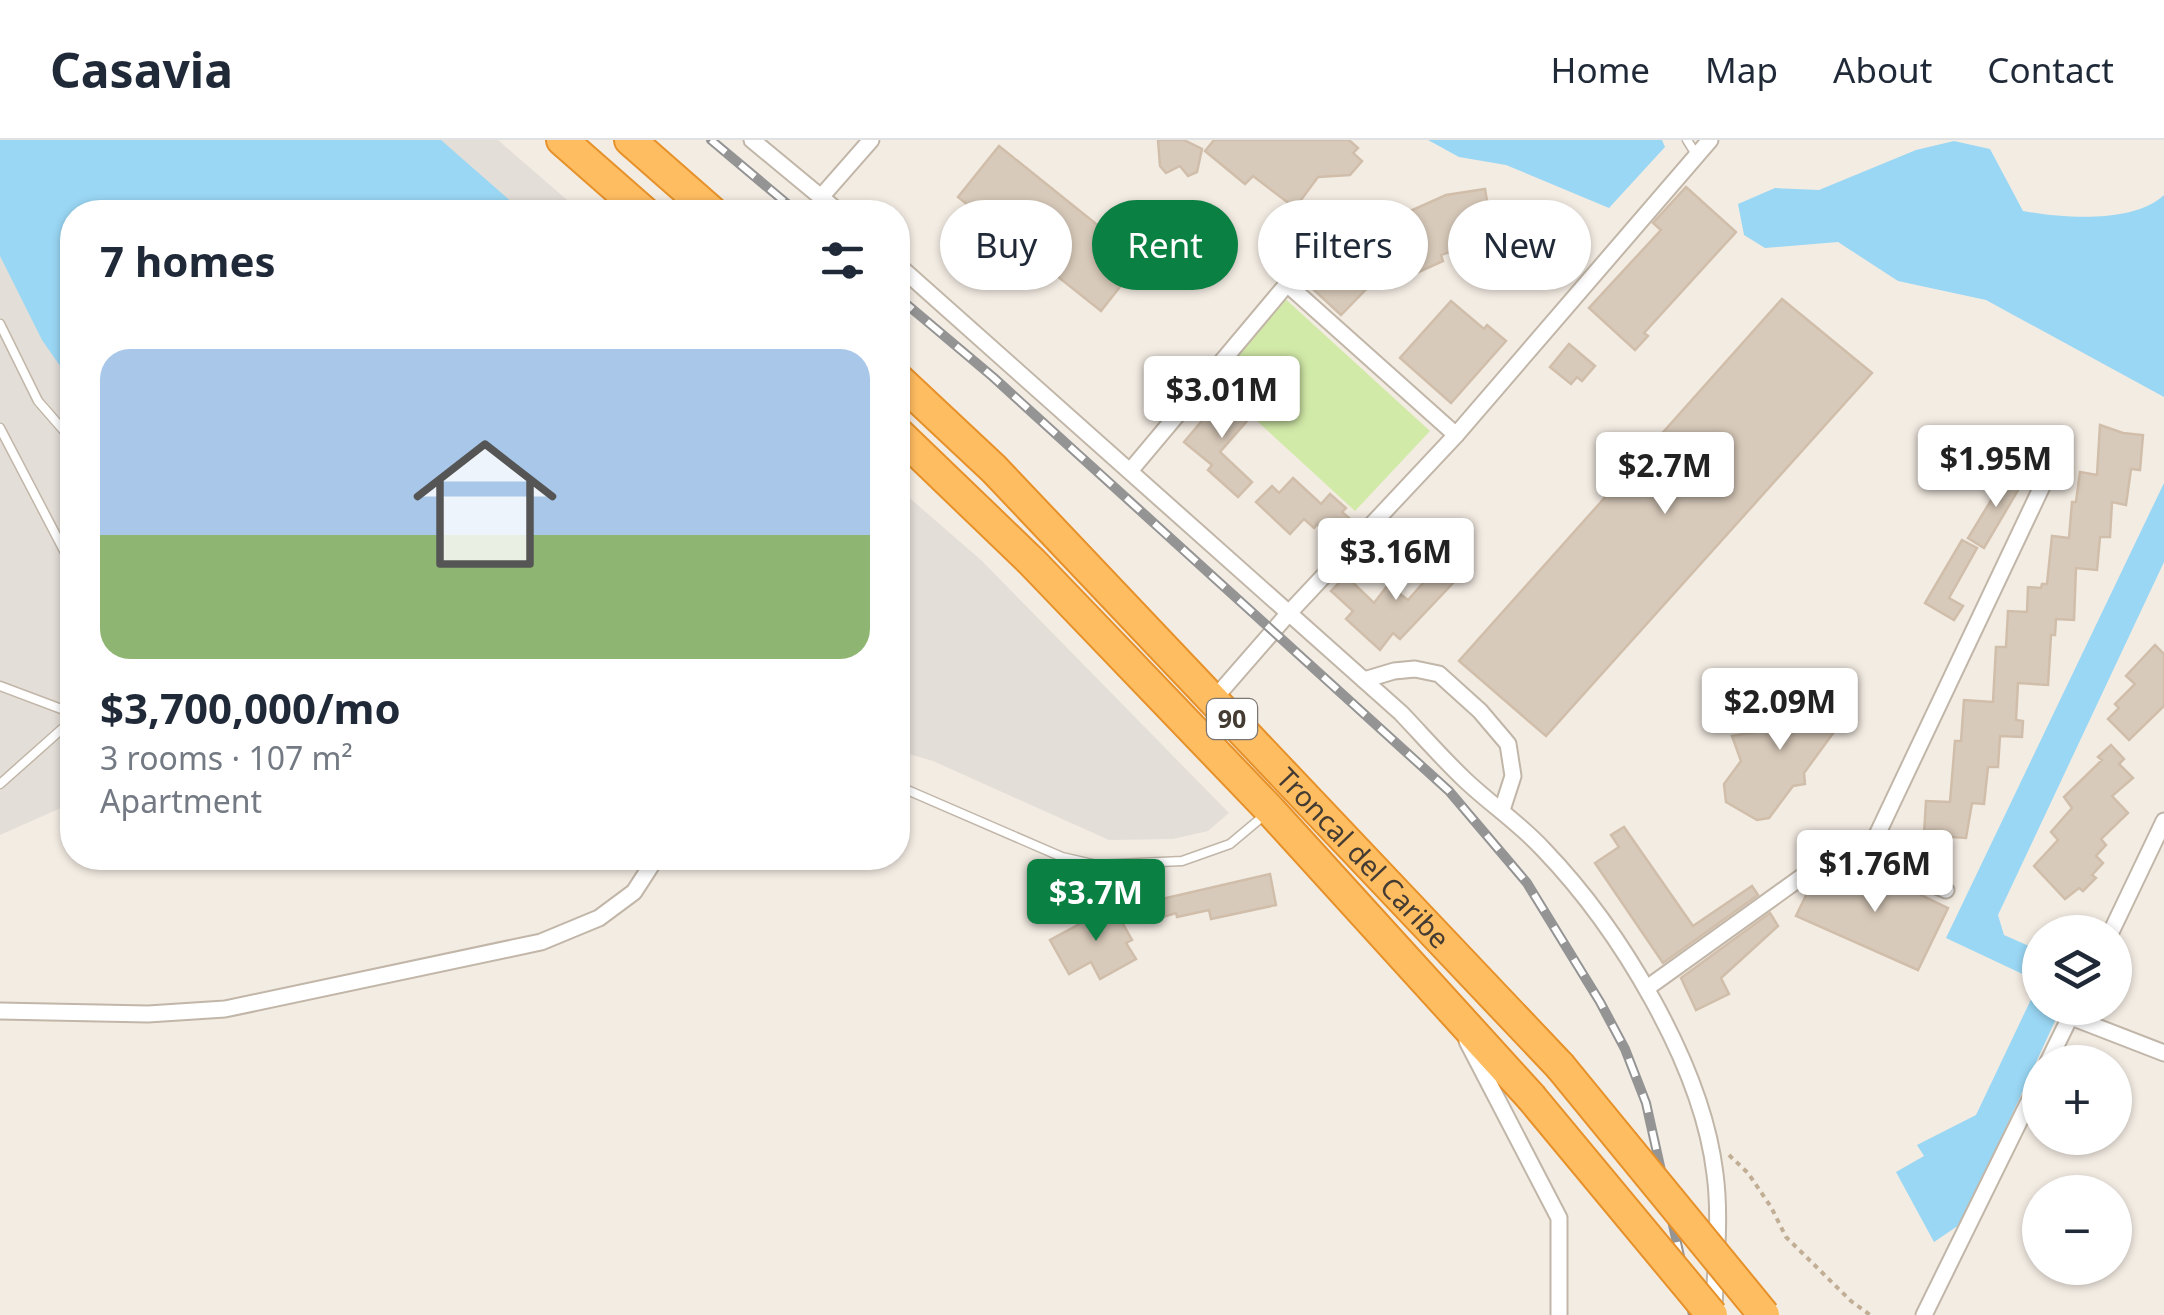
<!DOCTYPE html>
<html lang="en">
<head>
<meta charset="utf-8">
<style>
  :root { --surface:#fff; --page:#f6f6f7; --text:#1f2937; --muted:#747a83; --line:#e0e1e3; --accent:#0b8043 }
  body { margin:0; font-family:"Noto Sans",sans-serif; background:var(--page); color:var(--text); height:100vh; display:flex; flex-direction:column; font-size:38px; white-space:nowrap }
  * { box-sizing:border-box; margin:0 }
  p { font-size:32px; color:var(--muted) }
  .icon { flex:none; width:55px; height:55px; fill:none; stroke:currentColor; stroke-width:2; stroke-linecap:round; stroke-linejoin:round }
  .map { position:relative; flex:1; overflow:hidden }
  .sheet { position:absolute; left:60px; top:60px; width:850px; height:670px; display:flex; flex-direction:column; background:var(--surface); border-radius:40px; box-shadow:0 2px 8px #0004 }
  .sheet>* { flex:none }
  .banner { position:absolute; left:940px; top:60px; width:950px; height:90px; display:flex; gap:20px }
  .fabs { position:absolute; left:2022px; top:775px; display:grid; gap:20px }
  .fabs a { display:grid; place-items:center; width:110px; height:110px; border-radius:50%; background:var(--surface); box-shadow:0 2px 8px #0004; font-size:50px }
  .price { position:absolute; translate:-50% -85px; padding:0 22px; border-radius:10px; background:#fff; color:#222; font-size:32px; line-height:65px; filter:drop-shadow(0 2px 5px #0008) }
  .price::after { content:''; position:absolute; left:50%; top:60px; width:30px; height:22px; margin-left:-15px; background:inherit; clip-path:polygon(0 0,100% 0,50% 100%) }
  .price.selected { background:var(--accent); color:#fff }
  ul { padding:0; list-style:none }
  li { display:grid; align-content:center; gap:20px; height:530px; padding:0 40px }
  li span { display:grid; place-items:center; height:310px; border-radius:30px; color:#555 }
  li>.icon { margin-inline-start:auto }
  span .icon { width:180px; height:180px; fill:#fffc; stroke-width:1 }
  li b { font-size:42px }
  h2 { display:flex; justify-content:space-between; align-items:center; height:120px; padding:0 40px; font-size:42px }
  .tag { padding:0 35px; border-radius:45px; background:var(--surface); box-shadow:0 2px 8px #0004; font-size:35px; line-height:90px }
  .tag.selected { background:var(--accent); color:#fff }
  header { display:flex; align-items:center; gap:60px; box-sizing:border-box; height:140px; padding:0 50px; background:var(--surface); border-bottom:2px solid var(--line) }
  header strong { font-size:48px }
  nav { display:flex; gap:55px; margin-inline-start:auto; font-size:35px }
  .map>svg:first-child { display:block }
  .industrial { fill:#e4ded8 }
  .green { fill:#d2eaa8 }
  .water { fill:#9ad7f4 }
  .building { fill:#d8caba; stroke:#d0beaa; stroke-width:2.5 }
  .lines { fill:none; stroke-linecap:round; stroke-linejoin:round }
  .lane-casing { stroke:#c1b6a8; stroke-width:11 }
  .street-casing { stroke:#c1b6a8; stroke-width:19 }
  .highway-casing { stroke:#e69129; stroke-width:34 }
  .path { stroke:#c1ae95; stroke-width:4; stroke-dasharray:5 5; stroke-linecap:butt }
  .lane { stroke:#fff; stroke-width:8 }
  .street { stroke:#fff; stroke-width:15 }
  .highway { stroke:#ffbd61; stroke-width:30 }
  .rail-casing { stroke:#949494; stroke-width:10 }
  .rail { stroke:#fff; stroke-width:6; stroke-dasharray:19; stroke-linecap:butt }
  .highway-bridge-casing { stroke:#e69129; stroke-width:34; stroke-linecap:butt }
  .highway-bridge { stroke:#ffbd61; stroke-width:30 }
  .labels { text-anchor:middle; stroke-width:9; stroke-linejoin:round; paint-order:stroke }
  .shield { fill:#fff; stroke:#7c7670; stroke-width:2.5 }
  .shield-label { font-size:25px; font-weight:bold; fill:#443c33 }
  .street-label { font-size:28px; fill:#443c33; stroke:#fff }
</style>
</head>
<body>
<header>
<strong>Casavia</strong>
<nav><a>Home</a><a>Map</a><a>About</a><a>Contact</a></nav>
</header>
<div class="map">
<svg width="2164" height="1175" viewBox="0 0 2164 1175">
  <rect width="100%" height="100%" fill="#f3ece3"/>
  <g class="industrial">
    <path d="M0,0H498L581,72H72V663L0,695Z"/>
    <path d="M898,348L981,420L1229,673L1208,691L1173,699L1109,700L933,621L898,611Z"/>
  </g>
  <path class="green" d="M1280,154L1430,291L1355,371L1210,238Z"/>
  <g class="water">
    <path d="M0,0H441L523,72H72V243L42,200L0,116Z"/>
    <path d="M1428,0H1662L1665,7L1609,68L1506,25L1459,17Z"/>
    <path d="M1954,1L1990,9L2023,71C2062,78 2133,84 2164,55V257L1986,160L1898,141L1838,102L1765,108L1744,95L1738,64L1775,48L1819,50L1916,10Z"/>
    <path d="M2164,343V422L1998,775L2004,795L2040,811V868H2061L1962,1083L1934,1102L1896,1032L1924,1016L1917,1005L1976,975L2035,851L2031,838L1946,798Z"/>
  </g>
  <g class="building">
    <path d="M1158,0H1184L1202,9L1197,32L1188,36L1180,26L1166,33L1160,26Z"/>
    <path d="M1214,0H1349L1358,8L1353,13L1362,21L1350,35L1318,37L1295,68L1253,36L1245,44L1205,11Z"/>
    <path d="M999,6L1141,120L1101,171L958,57Z"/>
    <path d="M1686,47L1736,92L1644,193L1648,196L1635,210L1589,168L1661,90L1653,83Z"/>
    <path d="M1485,49L1493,97L1441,115L1443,121L1390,145L1381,134L1341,175L1299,136L1283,125L1298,106L1324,128L1363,92L1446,55Z"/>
    <path d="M1782,159L1872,233L1546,596L1459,521Z"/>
    <path d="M1451,161L1484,189L1487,185L1506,201L1451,263L1400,218Z"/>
    <path d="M1569,204L1595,226L1582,241L1577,237L1571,244L1550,227Z"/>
    <path d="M1227,251L1253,274L1220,312L1252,342L1238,357L1208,330L1212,325L1184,302Z"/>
    <path d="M2100,285L2123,293L2143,295L2140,330L2131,329L2126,365L2112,362L2110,397H2100L2097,430L2076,428L2074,480L2056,479L2055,495H2051L2048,545L2018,543L2016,580L2023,581L2022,597L2000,596L1998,627H1988L1984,664L1972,663L1966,698L1924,695L1926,661L1950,662L1955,601H1961L1964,560L1993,562L1996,507H2006L2008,471L2027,472L2028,447L2041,448L2042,444H2047L2052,396L2069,398L2072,362H2076L2080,332L2097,335Z"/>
    <path d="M2009,331L2024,340L1984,408L1968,398Z"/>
    <path d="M1293,338L1321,364L1330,354L1346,368L1342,372L1350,379L1338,393L1329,386L1324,391L1317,384L1314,388L1304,379L1290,394L1256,362L1272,346L1279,353Z"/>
    <path d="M1962,400L1977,408L1949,458L1963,466L1954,480L1925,463Z"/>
    <path d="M1454,408L1467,418L1450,440L1453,443L1400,499L1393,493L1380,510L1346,479L1353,471L1331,451L1346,436L1374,463L1388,445L1408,460Z"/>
    <path d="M2155,505L2164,514V566L2129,600L2108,579L2119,568L2115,564L2135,544L2126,536Z"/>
    <path d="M1815,540L1811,563L1843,570L1842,581L1804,633L1805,644L1793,646L1769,678L1757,680L1726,662L1724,644L1741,621L1732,596L1761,591L1798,543Z"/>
    <path d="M2111,605L2124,619L2119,624L2133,638L2112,656L2128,673L2101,699L2106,705L2096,716L2103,723L2092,735L2096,738L2083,751L2079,748L2065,759L2034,726L2058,700L2051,692L2072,668L2064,657L2102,620L2098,617Z"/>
    <path d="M1624,687L1693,786L1752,746L1758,755L1663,823L1595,723L1619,707L1611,695Z"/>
    <path d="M1865,728L1948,768L1918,830L1796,776L1812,743L1825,734L1846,742L1852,730Z"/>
    <path d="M1270,734L1276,765L1211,779L1209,770L1177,777L1176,773L1156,779L1144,775V765L1151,757L1162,759Z"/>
    <path d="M1113,766L1132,800L1126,803L1136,819L1100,839L1091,822L1069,834L1050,800Z"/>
    <path d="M1770,773L1778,786L1721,838L1729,854L1696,870L1681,838Z"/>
  </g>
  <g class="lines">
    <g class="lane-casing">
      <g id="lane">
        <path d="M1687,0L1697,16"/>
        <path d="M0,184L38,261L72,300"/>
        <path d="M0,288L72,426"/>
        <path d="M0,546L72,573"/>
        <path d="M0,644L72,580"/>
        <path d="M898,646L1062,717L1097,725L1182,721L1230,704L1267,673"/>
      </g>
    </g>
    <g class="street-casing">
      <g id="street">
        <path d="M752,0L839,72"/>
        <path d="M821,57L871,0"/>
        <path d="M898,125L1401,573C1422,595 1442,618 1464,639C1489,663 1519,683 1543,709C1619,788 1702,924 1715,1034C1721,1078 1715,1127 1714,1171"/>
        <path d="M1130,331L1287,144L1456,295"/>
        <path d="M1364,540L1394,531L1415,529L1439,534L1480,571L1508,604L1513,636L1502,670"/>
        <path d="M1214,559L1288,474L1456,295L1710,0"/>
        <path d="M1867,716L2063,302"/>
        <path d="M2111,792L2164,681"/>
        <path d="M1647,848L1821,723L1867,716L1946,750"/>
        <path d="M0,871L148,874L225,869L541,802L599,778L634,752L656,718"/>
        <path d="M2071,877L2164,913"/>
        <path d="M1467,901L1559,1078V1175"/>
        <path d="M2048,922L2073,871"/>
        <path d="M1924,1175L2040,939"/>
      </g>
    </g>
    <g class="highway-casing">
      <g id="highway">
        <path d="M562,0L644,72"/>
        <path d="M630,0L712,72"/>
        <path id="s1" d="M898,239L994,329L1560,926"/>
        <path d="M898,293L1032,422L1270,670L1531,957"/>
      </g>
    </g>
    <path class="path" d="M1729,1015L1748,1033L1771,1067L1786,1097L1851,1161L1870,1175"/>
    <use href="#lane" class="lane"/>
    <use href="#street" class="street"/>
    <use href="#highway" class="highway"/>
    <g class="rail-casing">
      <g id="rail">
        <path d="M711,0L797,72"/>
        <path d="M898,157L993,237L1449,651L1527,743L1600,862L1625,909L1646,963L1693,1175"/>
      </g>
    </g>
    <use href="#rail" class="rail"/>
    <g class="highway-bridge-casing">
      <g id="highway-bridge">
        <path d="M1560,926L1764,1175"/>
        <path d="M1531,957L1712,1175"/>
      </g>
    </g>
    <use href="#highway-bridge" class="highway-bridge"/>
  </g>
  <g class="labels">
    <rect class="shield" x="1207" y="559" width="50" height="40" rx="8"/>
    <g class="shield-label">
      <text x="1232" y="588">90</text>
    </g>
    <g class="street-label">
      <text dy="10" stroke="none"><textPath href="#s1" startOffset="668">Troncal del Caribe</textPath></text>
    </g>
  </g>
</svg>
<div class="fabs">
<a><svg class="icon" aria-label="layers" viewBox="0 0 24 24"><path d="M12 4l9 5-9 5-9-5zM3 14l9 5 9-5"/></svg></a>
<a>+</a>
<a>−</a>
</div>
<b class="price" style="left:1222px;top:301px">$3.01M</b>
<b class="price" style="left:1996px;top:370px">$1.95M</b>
<b class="price" style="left:1665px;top:377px">$2.7M</b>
<b class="price" style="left:1396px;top:463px">$3.16M</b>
<b class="price" style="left:1780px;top:613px">$2.09M</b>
<b class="price" style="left:1875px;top:775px">$1.76M</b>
<b class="price selected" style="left:1096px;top:804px">$3.7M</b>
<div class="banner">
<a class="tag">Buy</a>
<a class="tag selected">Rent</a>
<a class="tag">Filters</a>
<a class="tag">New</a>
</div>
<section class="sheet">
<h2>7 homes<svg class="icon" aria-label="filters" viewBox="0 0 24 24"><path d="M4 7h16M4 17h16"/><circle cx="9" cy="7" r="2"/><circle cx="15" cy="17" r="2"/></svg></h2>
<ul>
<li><span style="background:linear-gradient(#a9c7e8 60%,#8fb573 0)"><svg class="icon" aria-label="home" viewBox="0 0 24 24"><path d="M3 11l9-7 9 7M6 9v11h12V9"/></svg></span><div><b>$3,700,000/mo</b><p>3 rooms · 107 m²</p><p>Apartment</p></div></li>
</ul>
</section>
</div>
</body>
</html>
